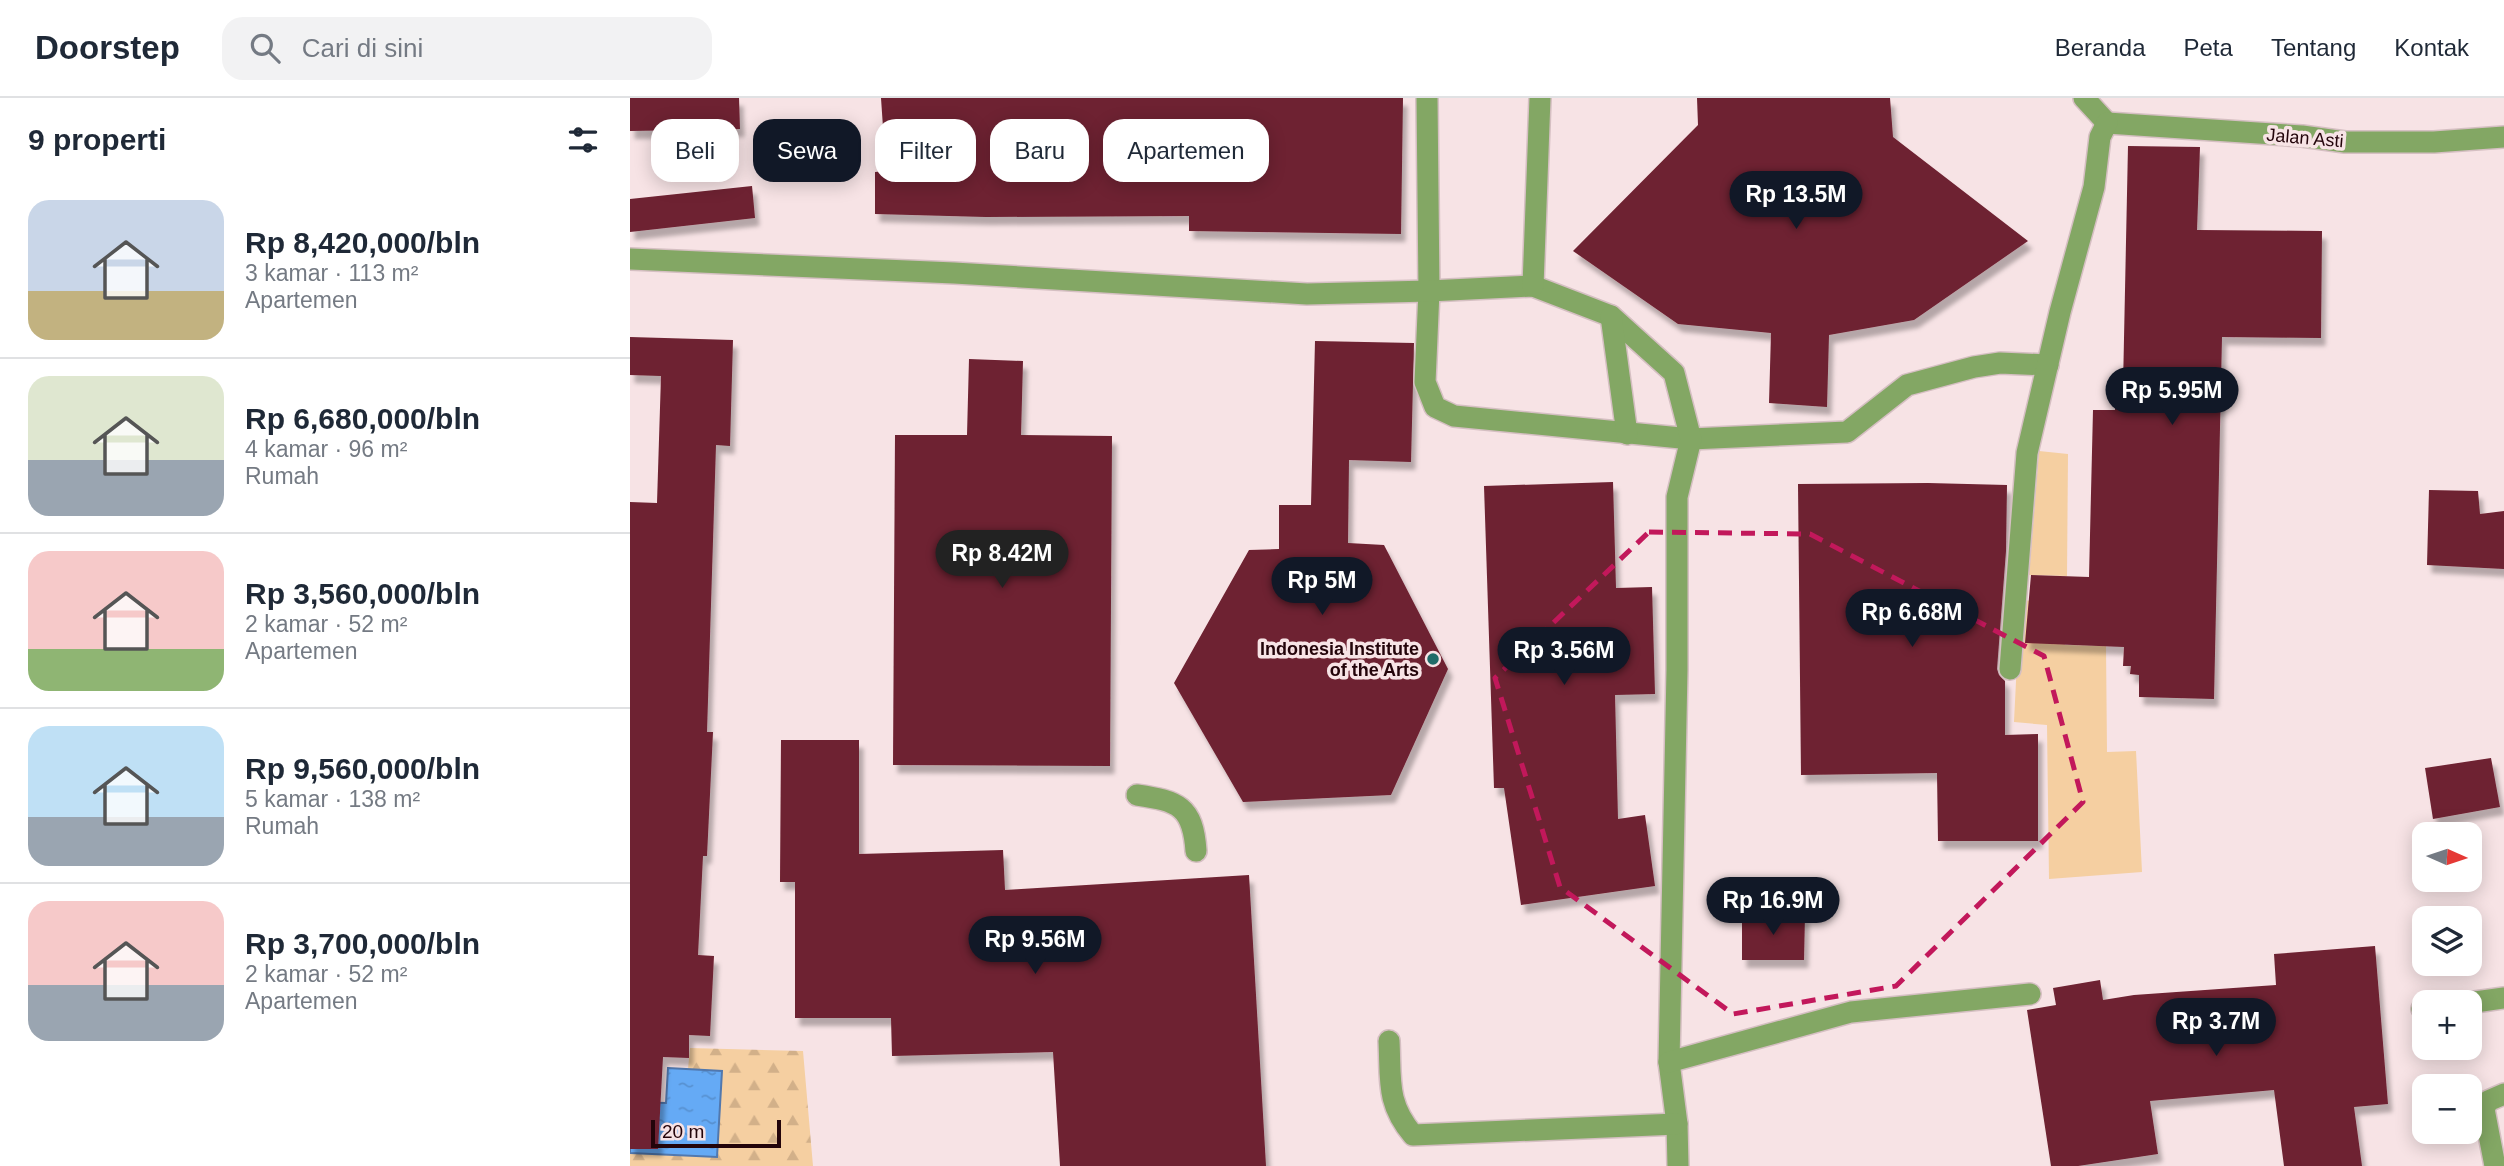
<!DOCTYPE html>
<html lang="id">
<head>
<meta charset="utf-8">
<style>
  :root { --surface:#fff; --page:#f2f2f3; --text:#1f2937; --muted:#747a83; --line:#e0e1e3; --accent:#111827 }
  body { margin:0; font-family:Arial,sans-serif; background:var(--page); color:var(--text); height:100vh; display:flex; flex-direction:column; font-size:26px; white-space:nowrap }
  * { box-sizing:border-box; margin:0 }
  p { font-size:23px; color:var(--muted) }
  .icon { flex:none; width:38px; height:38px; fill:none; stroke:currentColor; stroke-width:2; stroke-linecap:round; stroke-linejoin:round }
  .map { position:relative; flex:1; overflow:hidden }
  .sheet { display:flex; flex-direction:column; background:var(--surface); width:630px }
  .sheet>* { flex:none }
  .guide { position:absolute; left:21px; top:21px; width:665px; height:63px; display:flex; gap:14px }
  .needle { width:46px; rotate:93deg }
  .controls { position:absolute; left:1782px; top:724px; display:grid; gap:14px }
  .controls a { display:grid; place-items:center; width:70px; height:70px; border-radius:14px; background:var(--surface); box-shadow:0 4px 18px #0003; font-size:35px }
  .scale { position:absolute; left:21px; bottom:18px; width:130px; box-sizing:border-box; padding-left:7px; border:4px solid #23040a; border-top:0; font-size:19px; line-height:24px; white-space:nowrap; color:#23040a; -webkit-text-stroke:5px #f7e3e5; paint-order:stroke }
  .price { position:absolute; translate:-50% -60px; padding:0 16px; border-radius:24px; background:var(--accent); color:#fff; font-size:23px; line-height:46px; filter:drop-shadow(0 2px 4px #0008) }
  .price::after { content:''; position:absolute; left:50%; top:42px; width:21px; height:16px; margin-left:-10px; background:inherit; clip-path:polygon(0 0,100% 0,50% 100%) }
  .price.selected { background:#222; color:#fff }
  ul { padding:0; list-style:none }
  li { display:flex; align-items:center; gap:21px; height:175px; padding:0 28px }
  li+li { border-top:2px solid var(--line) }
  li span { display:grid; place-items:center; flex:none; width:196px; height:140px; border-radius:21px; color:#555 }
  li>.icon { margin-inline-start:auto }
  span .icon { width:84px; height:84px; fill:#fffc; stroke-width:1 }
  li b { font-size:30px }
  h2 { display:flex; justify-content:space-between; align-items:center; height:84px; padding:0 28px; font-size:30px }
  .tag { padding:0 24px; border-radius:21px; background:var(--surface); box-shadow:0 4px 18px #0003; font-size:24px; line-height:63px }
  .tag.selected { background:var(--accent); color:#fff }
  header { display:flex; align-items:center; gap:42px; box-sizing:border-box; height:98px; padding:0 35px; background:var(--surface); border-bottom:2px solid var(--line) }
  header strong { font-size:33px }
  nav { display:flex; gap:38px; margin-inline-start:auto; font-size:24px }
  .search { width:490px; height:63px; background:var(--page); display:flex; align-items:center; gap:18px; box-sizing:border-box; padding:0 24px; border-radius:21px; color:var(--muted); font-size:26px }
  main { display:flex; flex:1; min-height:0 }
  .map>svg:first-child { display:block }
  .grass { fill:#f5cfa1 }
  .forest { fill:url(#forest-firs) }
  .water { fill:url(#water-ripples); stroke:#5178ae; stroke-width:2 }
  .building { fill:#6e2131; filter:url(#shadow) }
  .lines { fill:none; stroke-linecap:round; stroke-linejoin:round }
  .minor-casing { stroke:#d5bfc2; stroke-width:24 }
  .minor { stroke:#83a764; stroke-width:21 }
  .marked { fill:none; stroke:#c2185b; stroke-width:5; stroke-dasharray:14 9; stroke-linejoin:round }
  .poi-dot { fill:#206c69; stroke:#f7e3e5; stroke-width:2.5 }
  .labels { text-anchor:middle; stroke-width:7; stroke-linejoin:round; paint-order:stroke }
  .street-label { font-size:18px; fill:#23040a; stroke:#f7e3e5 }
  .poi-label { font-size:18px; font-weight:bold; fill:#23040a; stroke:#f7e3e5; text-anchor:end }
</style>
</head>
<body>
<header>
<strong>Doorstep</strong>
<div class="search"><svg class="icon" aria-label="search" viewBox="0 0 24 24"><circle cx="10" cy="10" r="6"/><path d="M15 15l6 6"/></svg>Cari di sini</div>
<nav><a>Beranda</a><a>Peta</a><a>Tentang</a><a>Kontak</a></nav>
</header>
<main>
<section class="sheet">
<h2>9 properti<svg class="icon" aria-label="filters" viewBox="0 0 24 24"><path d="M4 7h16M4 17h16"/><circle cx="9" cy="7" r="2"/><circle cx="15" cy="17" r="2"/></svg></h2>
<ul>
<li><span style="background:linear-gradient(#c9d6e8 65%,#c2b280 0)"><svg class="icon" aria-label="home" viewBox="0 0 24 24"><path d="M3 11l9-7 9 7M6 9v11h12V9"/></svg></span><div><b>Rp 8,420,000/bln</b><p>3 kamar · 113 m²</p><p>Apartemen</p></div></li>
<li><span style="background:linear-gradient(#dfe7d0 60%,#9aa5b1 0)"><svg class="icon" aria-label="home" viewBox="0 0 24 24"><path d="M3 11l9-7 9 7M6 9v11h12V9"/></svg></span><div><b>Rp 6,680,000/bln</b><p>4 kamar · 96 m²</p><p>Rumah</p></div></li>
<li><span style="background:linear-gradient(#f6c9c9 70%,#8fb573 0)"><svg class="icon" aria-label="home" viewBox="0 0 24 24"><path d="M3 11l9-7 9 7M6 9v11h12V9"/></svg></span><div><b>Rp 3,560,000/bln</b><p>2 kamar · 52 m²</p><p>Apartemen</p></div></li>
<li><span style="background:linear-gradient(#bfe0f5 65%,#9aa5b1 0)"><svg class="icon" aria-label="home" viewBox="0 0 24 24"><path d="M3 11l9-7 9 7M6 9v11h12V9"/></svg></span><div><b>Rp 9,560,000/bln</b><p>5 kamar · 138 m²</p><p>Rumah</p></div></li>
<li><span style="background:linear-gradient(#f6c9c9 60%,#9aa5b1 0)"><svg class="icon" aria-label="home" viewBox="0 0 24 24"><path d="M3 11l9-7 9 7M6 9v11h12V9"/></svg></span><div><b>Rp 3,700,000/bln</b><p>2 kamar · 52 m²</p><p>Apartemen</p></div></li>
</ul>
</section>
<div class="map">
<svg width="1874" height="1068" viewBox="0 0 1874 1068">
  <defs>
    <pattern id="forest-firs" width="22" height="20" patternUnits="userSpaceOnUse" patternTransform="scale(1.75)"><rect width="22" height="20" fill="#f5cfa1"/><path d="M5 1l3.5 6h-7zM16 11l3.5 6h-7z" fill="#d2b089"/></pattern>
    <pattern id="water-ripples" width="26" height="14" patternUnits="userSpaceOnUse" patternTransform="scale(1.75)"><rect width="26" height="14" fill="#65aaf5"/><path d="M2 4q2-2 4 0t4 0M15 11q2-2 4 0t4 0" fill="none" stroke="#5791d1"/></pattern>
    <filter id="shadow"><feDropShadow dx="4.5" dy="8" stdDeviation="2" flood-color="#0004"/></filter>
  </defs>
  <rect width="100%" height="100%" fill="#f7e3e5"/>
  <g class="grass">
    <path d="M1409,353L1438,356L1437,478L1399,477Z"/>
    <path d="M1390,502L1437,505L1435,547L1476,548L1477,654L1506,653L1512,774L1419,781L1417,627L1384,624Z"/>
  </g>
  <path class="forest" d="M60,950L173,953L183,1068H0V1055L87,1058L91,973L58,971Z"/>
  <path class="water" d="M38,970L92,973L87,1059L0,1055V1004L36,1005Z"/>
  <g class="building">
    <path d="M0,0H109L110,31L0,33Z"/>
    <path d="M251,0H773L771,136L559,133V118L356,119L245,116V74L256,73Z"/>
    <path d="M1067,0H1260L1263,39L1398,143L1284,222L1199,237L1197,309L1139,305L1141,235L1048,226L943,153L1068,27Z"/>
    <path d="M1498,48L1570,49L1567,132L1692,133L1691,240L1592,239L1584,601L1509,599V577L1500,576L1501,568H1493L1494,549L1395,545L1401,477L1459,479L1463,312H1485L1486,290L1493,289Z"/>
    <path d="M122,88L125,120L0,134V101Z"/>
    <path d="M0,239L103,242L100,348L86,347L77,634H83L77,758H73L68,857L84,858L80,938L59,937V960L33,959L28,1051H0V404L27,405L31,278L0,277Z"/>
    <path d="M685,243L784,245L781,364L719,362L718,445L754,447L818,571L761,697L613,704L544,585L619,452L649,451V407H681Z"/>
    <path d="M339,261L393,263L391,337L482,338L480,668L263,667L265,337H337Z"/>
    <path d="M983,384L986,490L1022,489L1025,596L985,597L988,721L1015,717L1025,788L891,807L874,690H864L854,388Z"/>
    <path d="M1298,385L1377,387L1376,453L1367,571L1369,577L1375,583V637L1408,636V743H1308L1307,675L1171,677L1168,386Z"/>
    <path d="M1799,392L1848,393L1850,416L1874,413V471L1797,467Z"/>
    <path d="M151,642H229V756L373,752L375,792L619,777L636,1068H430L423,954L262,958L261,920H165V784H150Z"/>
    <path d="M1861,660L1870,709L1803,721L1795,670Z"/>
    <path d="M1112,816L1175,817L1174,862H1112Z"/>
    <path d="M1745,848L1758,1006L1724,1009L1732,1068H1654L1644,992L1520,1003L1528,1056L1448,1068H1421L1397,912L1426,907L1423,890L1470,882L1473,902L1504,897L1646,887L1644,856Z"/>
  </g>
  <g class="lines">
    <g class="minor-casing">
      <g id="minor">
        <path d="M797,0L799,193L795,284L805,309L824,318L1061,341L1217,334L1277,287L1344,269L1370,265L1418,267"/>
        <path d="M1454,0L1477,25"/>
        <path d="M1477,25L1672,38L1715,44H1804L1874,39"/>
        <path d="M0,161L324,175L677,196L799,193L903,188L981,218L1044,275L1061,341L1047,399V572L1039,964L1047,1026L1048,1068"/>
        <path d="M903,188L910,0"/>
        <path d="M981,218L997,336"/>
        <path d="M1380,571L1397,355L1430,214L1464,89L1470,39L1477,25"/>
        <path d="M507,697C548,703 563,708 566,753"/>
        <path d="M1838,905L1874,900"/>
        <path d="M1792,911L1794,910"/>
        <path d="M759,943C761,982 756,1005 783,1037L1047,1026"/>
        <path d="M1039,964L1221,914L1400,896"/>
        <path d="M1865,1068L1854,1011L1858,1003L1874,996"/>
      </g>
    </g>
    <use href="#minor" class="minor"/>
  </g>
  <path class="marked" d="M1019,434L1180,436L1414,558L1453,704L1266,888L1103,916L930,789L865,580Z"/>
  <circle class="poi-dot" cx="803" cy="561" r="7"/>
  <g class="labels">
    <g class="street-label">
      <text transform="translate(1675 40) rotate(5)" y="6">Jalan Asti</text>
    </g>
    <g class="poi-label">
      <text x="789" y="557">Indonesia Institute<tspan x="789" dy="21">of the Arts</tspan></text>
    </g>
  </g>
</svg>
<div class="controls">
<a><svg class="needle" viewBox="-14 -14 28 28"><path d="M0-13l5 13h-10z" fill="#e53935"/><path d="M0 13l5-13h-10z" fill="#747a83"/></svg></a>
<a><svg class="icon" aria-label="layers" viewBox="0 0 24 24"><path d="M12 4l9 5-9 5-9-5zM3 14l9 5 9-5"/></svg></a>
<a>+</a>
<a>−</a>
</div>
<div class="scale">20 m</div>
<b class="price" style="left:1166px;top:133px">Rp 13.5M</b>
<b class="price" style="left:1542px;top:329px">Rp 5.95M</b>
<b class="price selected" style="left:372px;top:492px">Rp 8.42M</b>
<b class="price" style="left:692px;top:519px">Rp 5M</b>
<b class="price" style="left:1282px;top:551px">Rp 6.68M</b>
<b class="price" style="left:934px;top:589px">Rp 3.56M</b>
<b class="price" style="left:1143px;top:839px">Rp 16.9M</b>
<b class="price" style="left:405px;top:878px">Rp 9.56M</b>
<b class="price" style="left:1586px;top:960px">Rp 3.7M</b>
<div class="guide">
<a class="tag">Beli</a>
<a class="tag selected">Sewa</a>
<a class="tag">Filter</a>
<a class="tag">Baru</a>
<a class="tag">Apartemen</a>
</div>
</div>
</main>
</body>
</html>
